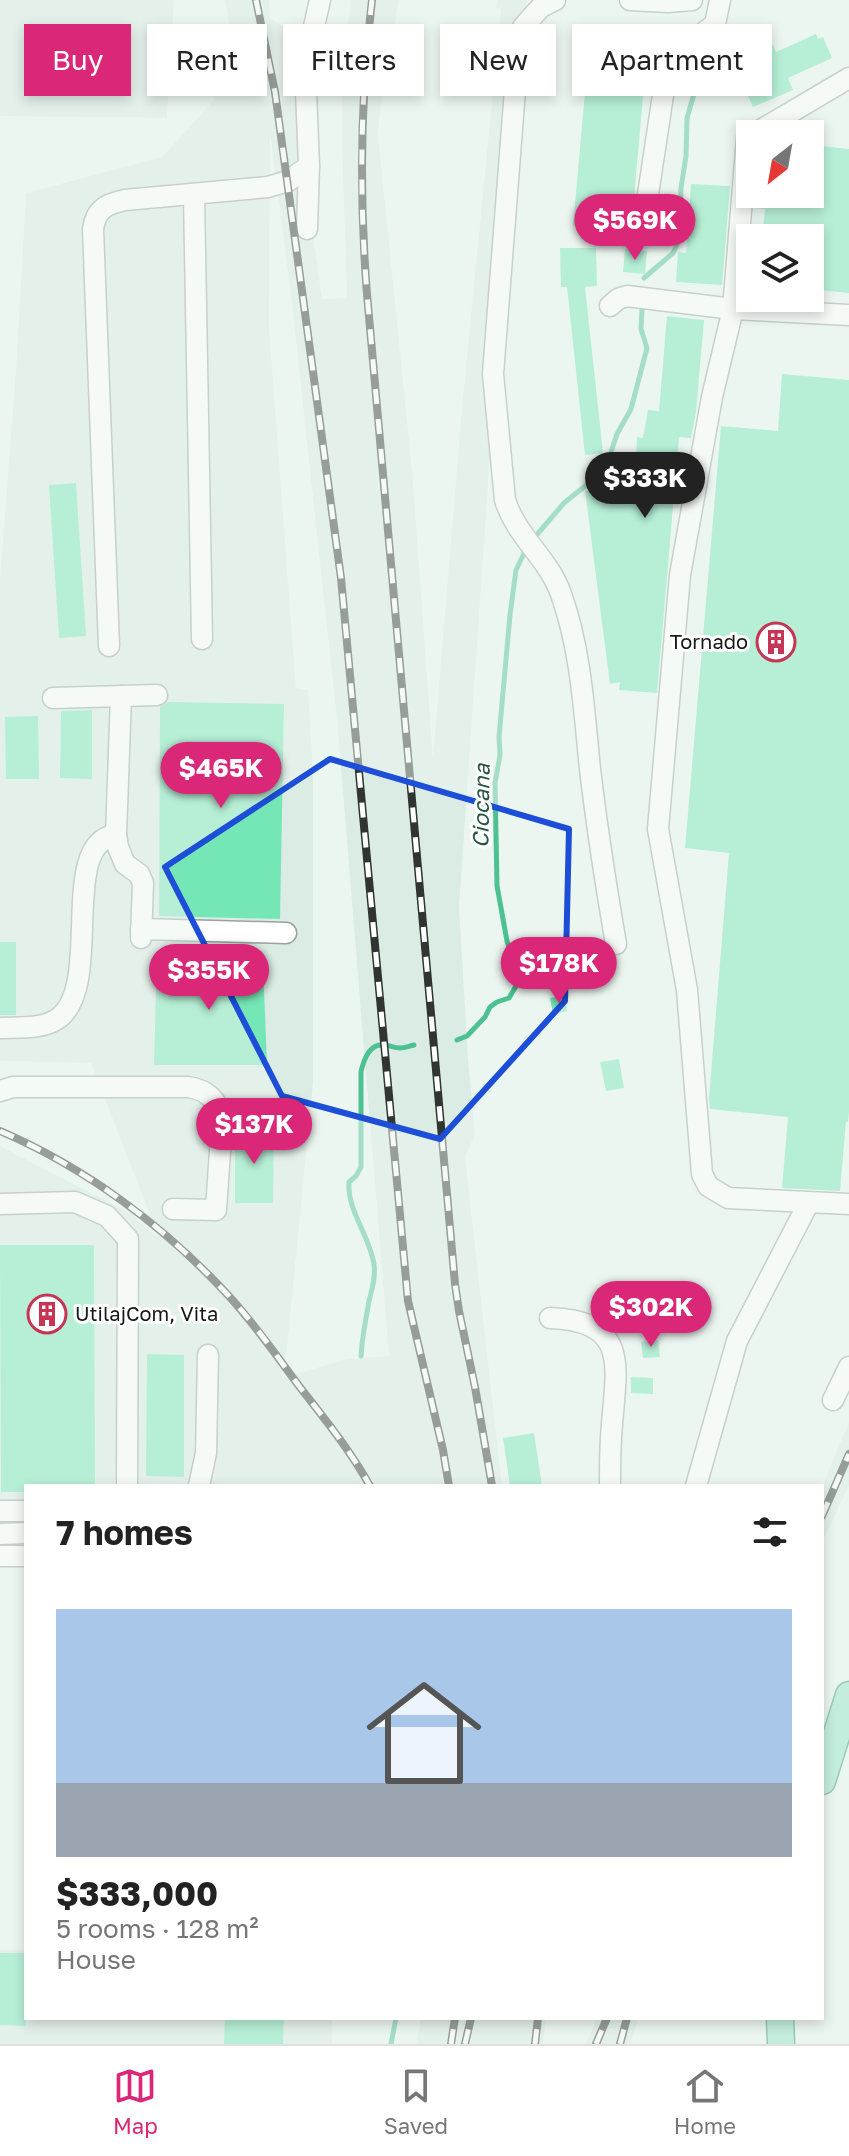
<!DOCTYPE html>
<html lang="en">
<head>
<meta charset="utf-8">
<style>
  :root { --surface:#fff; --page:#f6f6f6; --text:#222; --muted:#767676; --line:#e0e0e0; --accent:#db2777 }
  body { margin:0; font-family:"Golos Text",sans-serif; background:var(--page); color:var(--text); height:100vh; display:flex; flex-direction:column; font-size:30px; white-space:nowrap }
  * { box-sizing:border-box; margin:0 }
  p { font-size:26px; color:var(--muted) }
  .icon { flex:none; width:44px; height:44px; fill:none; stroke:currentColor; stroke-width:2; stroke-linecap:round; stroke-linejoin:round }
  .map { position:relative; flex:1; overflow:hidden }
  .panel { position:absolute; left:24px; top:1484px; width:800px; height:536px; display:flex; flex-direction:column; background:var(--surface); border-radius:0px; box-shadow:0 4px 12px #0003 }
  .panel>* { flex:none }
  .top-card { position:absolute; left:24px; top:24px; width:802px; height:72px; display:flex; gap:16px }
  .needle { width:52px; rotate:211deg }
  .tools { position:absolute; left:736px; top:120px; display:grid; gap:16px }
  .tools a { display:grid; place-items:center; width:88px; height:88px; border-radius:0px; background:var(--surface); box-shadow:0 4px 12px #0003; font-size:40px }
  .price { position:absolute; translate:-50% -68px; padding:0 18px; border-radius:28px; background:var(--accent); color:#fff; font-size:26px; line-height:52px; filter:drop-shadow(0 2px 4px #0008) }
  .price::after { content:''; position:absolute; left:50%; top:48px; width:24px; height:18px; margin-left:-12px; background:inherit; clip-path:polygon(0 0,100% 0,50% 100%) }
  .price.selected { background:#222; color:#fff }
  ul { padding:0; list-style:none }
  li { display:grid; align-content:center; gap:16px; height:424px; padding:0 32px }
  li+li { border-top:2px solid var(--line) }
  li span { display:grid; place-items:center; height:248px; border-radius:0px; color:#555 }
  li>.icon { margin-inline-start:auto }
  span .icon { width:144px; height:144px; fill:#fffc; stroke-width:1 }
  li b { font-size:34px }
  h2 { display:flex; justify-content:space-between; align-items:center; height:96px; padding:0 32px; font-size:34px }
  .chip { padding:0 28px; border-radius:0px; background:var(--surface); box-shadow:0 4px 12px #0003; font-size:28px; line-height:72px }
  .chip.selected { background:var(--accent); color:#fff }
  .dock { display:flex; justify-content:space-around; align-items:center; height:112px; border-top:2px solid var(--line); background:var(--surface); font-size:22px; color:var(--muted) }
  .dock a { display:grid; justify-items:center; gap:4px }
  .dock .selected { color:var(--accent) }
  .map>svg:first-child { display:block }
  .built { fill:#daece3; fill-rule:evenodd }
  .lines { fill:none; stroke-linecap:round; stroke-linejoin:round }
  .stream { stroke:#4ec193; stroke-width:5 }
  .building { fill:#75e6b5 }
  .minor-casing { stroke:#99a29e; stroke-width:23 }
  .major-casing { stroke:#36906d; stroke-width:29 }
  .minor { stroke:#fff; stroke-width:20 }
  .major { stroke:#91e3c3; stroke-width:26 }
  .rail-casing { stroke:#303432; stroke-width:8 }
  .rail { stroke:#fff; stroke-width:5; stroke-dasharray:15; stroke-linecap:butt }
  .marked { fill:none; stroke:#1d4ed8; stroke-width:6; stroke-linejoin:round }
  .labels { text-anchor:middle; stroke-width:6; stroke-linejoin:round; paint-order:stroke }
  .poi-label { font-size:20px; fill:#161917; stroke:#fff; text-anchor:end }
  .water-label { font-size:22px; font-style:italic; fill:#295743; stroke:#fff }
</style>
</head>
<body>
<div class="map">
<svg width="849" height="2044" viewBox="0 0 849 2044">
  <rect width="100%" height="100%" fill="#ecf6f1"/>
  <g class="built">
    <path d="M0,0H174L167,118L0,116Z"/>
    <path d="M225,0H269L270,18L284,27L322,299L347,298L342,145V70L351,0H399L383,82L378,134L412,469L433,758L462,407L501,9L496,8L497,0H527L506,185L491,443L459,907L468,1059L475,1135L465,1156L502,1486H26V1524H0V1146L130,1213L159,1238L91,1063L0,1061V579L16,369L26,193L162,157L214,100L208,50L233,46ZM270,132L292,304L338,730L389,1356L347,1359L282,1378L287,1350L313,1082V768L308,690L296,688L269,327Z"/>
    <path d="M849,1422V1485L822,1543V1486Z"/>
    <path d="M0,1950H26V2018H332V2044H0Z"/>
    <path d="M421,2018H546L543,2044H416Z"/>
    <path d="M597,2018H638L631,2044H586Z"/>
  </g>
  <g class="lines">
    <g class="stream">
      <path d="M644,278L673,253L677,245L680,225L681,188L686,156L687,118L696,87L704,78L728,62"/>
      <path d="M534,538L564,503L600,474L610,455L617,434L631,409L647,348L641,329L642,308"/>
      <path d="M457,1040L467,1036L485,1017L490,1007L497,1002L509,998L519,981L507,941L497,886L495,783L500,755L499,737L510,615L516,570L527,547"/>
      <path d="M361,1356C362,1337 366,1319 369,1301C372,1289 376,1276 374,1264C369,1234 347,1211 349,1182L356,1176L361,1167V1072C364,1058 370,1042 386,1045C391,1046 395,1048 400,1048C405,1048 409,1046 414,1045"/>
      <path d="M391,2044L396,2018"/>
    </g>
  </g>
  <g class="building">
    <path d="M816,34L818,39L823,37L832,58L788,78L793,90L753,107L735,68L738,60L773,45L776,52Z"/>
    <path d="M590,36L648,41L631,231L573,226Z"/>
    <path d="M810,145L849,149V293L810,289V238H762L765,209L754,208L755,194H810Z"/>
    <path d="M691,184L730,186L722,285L676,282L678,252L686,253Z"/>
    <path d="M560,248H596L597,286L585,287L603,453L585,455L567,287H561Z"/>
    <path d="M625,249L647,251L645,274L623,272Z"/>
    <path d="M667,316L704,320L696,412L691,438L679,437L657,693L619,690L620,682L610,684L585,491L609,486L622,487L624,458H636L637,437L643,438L648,410L659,411Z"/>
    <path d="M782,374L849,380V1112L848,1122H846L840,1191L782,1188L788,1117L710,1109L709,1098L729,853L685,848L721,426L778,431Z"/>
    <path d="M76,483L86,636L59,638L49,485Z"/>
    <path d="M168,702L284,704L280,919L159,916L160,707Z"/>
    <path d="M92,710V779L60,778L61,711Z"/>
    <path d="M38,716L39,779H6L5,717Z"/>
    <rect x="0" y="942" width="16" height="73"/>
    <path d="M157,952L263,963L267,1065H154Z"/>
    <path d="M565,996L567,1011L553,1014L550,998Z"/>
    <path d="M619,1059L624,1088L606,1091L600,1062Z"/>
    <path d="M235,1129L274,1130L273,1203H235Z"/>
    <path d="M0,1245H94L95,1486H26V1492H1Z"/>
    <path d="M658,1340L660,1357L643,1358L641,1342Z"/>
    <path d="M147,1354L184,1355V1477L146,1476Z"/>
    <path d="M631,1377L653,1378V1394L631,1393Z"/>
    <path d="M534,1433L542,1486H510L503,1438Z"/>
    <path d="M0,1953H26V2026L0,2025Z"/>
    <path d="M225,2018H284L283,2044H224Z"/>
  </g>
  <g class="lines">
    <g class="minor-casing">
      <g id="minor">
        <path d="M555,0L541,7L523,27L515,90L493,374L505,500C516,536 549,559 561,594C581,650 584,710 590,769C597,828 606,886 616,944"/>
        <path d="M630,0L668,2L692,0"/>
        <path d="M754,134L849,78"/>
        <path d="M750,136L747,138L733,309L712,397L680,575L658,829L687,990L702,1174L708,1186L728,1198L849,1204"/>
        <path d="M194,195L202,639"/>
        <path d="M643,228L663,95L672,67L683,49L715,24L720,0"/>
        <path d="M307,229L309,166L305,66L320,0"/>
        <path d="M610,306L618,299L627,296L733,309L849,315"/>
        <path d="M109,646L93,229C96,209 106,204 125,200L268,187L288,181L309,166"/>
        <path d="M121,696L116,835L118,847L125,864L139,874L143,883L141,938"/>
        <path d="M53,698L157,695"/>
        <path d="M141,929L286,933"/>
        <path d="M0,1028C19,1027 44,1030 60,1017C103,982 58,842 116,835"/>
        <path d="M0,1091L13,1087H188C208,1090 218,1100 222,1121L216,1210L173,1209"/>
        <path d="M0,1204L75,1202L107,1216L128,1239L127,1486"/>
        <path d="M550,1318C628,1321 617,1364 612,1424C610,1444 610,1465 610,1486"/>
        <path d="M833,1400L849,1367"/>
        <path d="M199,1486L206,1453L208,1355"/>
        <path d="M696,1486L737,1341L808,1204"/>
        <path d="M0,1511H26"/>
        <path d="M0,1534L26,1533"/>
        <path d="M0,1556H26"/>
      </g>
    </g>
    <g class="major-casing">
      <g id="major">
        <path d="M822,1781L849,1695"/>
        <path d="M780,2018L781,2044"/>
      </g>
    </g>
    <use href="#minor" class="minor"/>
    <use href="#major" class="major"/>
    <g class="rail-casing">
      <g id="rail">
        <path d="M256,0L275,92L341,578L408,1301L443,1450L449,1486"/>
        <path d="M372,0C360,100 359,193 367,294L455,1284L459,1311L475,1387L492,1486"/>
        <path d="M0,1131C86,1168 164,1226 227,1294C254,1323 276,1355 299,1386C324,1418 350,1450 370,1486"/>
        <path d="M822,1516L849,1454"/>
        <path d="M451,2044L455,2018"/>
        <path d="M465,2044L471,2018"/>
        <path d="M535,2044L538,2018"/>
        <path d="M596,2044L607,2018"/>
        <path d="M620,2044L627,2018"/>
      </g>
    </g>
    <use href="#rail" class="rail"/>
  </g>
  <path d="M0 0H849V2044H0ZM330,759L569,829L565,1001L440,1139L282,1096L165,867Z" fill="#ecf6f1" fill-opacity=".55" fill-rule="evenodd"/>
  <path class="marked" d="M330,759L569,829L565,1001L440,1139L282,1096L165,867Z"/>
  <defs>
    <g id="building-ring" transform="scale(2)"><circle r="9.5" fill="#fff" stroke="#c63654" stroke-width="1.5"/><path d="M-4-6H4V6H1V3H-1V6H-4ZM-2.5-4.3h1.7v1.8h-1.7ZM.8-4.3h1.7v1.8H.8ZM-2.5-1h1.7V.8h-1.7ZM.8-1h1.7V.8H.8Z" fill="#c63654"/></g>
  </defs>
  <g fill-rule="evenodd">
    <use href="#building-ring" x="776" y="642"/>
    <use href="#building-ring" x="47" y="1314"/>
  </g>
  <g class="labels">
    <g class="poi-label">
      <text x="748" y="649">Tornado</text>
      <text x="75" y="1321" text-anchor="start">UtilajCom, Vita</text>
    </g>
    <g class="water-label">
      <text transform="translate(481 806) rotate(-89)" y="8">Ciocana</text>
    </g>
  </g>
</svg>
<div class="tools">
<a><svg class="needle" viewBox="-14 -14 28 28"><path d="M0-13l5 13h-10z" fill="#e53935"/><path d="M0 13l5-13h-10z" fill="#767676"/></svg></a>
<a><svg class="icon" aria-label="layers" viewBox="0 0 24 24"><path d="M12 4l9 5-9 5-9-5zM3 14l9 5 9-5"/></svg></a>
</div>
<b class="price" style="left:635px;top:262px">$569K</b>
<b class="price selected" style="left:645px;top:520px">$333K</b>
<b class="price" style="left:221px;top:810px">$465K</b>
<b class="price" style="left:559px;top:1005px">$178K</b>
<b class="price" style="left:209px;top:1012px">$355K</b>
<b class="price" style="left:254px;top:1166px">$137K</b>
<b class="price" style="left:651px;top:1349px">$302K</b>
<div class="top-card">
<a class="chip selected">Buy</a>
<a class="chip">Rent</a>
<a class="chip">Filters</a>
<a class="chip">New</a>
<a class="chip">Apartment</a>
</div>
<section class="panel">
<h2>7 homes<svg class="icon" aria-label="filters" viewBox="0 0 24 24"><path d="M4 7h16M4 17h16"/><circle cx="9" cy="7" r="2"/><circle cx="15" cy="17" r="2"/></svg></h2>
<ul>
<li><span style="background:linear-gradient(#a9c7e8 70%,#9aa5b1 0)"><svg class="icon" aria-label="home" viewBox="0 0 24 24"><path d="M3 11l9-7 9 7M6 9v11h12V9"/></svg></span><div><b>$333,000</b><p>5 rooms · 128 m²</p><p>House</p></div></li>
</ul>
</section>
</div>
<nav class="dock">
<a class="selected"><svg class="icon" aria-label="map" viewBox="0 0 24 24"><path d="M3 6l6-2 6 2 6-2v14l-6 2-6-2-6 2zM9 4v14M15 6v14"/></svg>Map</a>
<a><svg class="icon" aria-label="saved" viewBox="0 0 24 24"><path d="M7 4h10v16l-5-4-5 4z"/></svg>Saved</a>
<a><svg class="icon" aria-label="home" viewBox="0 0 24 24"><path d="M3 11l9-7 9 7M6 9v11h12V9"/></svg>Home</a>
</nav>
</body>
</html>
